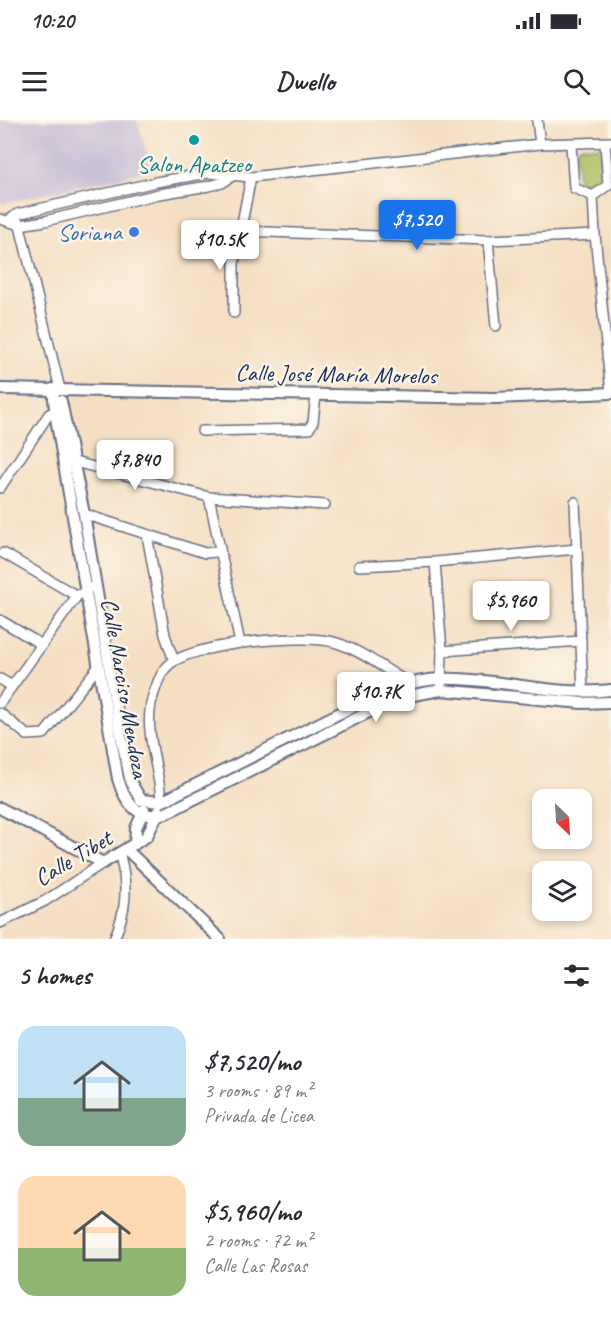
<!DOCTYPE html>
<html lang="en">
<head>
<meta charset="utf-8">
<style>
  :root { --surface:#fff; --page:#f2f2f3; --text:#2b2b33; --muted:#7c7c81; --accent:#1a73e8 }
  body { margin:0; font-family:Caveat,sans-serif; background:var(--page); color:var(--text); height:100vh; display:flex; flex-direction:column; font-size:22px; white-space:nowrap }
  * { box-sizing:border-box; margin:0 }
  p { font-size:20px; color:var(--muted) }
  .icon { flex:none; width:33px; height:33px; fill:none; stroke:currentColor; stroke-width:2; stroke-linecap:round; stroke-linejoin:round }
  .map { position:relative; height:819px; overflow:hidden }
  .panel { display:flex; flex-direction:column; background:var(--surface); flex:1 }
  .panel>* { flex:none }
  .needle { width:39px; rotate:155deg }
  .buttons { position:absolute; left:532px; top:669px; display:grid; gap:12px }
  .buttons a { display:grid; place-items:center; width:60px; height:60px; border-radius:12px; background:var(--surface); box-shadow:0 3px 9px #0003; font-size:30px }
  .price { position:absolute; translate:-50% -51px; padding:0 14px; border-radius:6px; background:#fff; color:#222; font-size:20px; line-height:39px; filter:drop-shadow(0 2px 3px #0008) }
  .price::after { content:''; position:absolute; left:50%; top:36px; width:18px; height:14px; margin-left:-9px; background:inherit; clip-path:polygon(0 0,100% 0,50% 100%) }
  .price.active { background:var(--accent); color:#fff }
  ul { padding:0; list-style:none }
  li { display:flex; align-items:center; gap:18px; height:150px; padding:0 18px }
  li span { display:grid; place-items:center; flex:none; width:168px; height:120px; border-radius:18px; color:#555 }
  li>.icon { margin-inline-start:auto }
  span .icon { width:72px; height:72px; fill:#fffc; stroke-width:1 }
  li b { font-size:26px }
  h2 { display:flex; justify-content:space-between; align-items:center; height:72px; padding:0 18px; font-size:26px }
  .status { display:flex; justify-content:space-between; align-items:center; height:42px; padding:0 30px; background:var(--surface); direction:ltr }
  .status svg { height:16px; fill:currentColor }
  header { display:flex; justify-content:space-between; align-items:center; height:78px; padding:0 18px; background:var(--surface); font-size:27px; font-weight:700 }
  .map>svg:first-child { display:block }
  .industrial { fill:#c9bfd7 }
  .green { fill:#acc064; stroke:#647861; stroke-width:1.5 }
  .lines { fill:none; stroke-linecap:round; stroke-linejoin:round }
  .minor-casing { stroke:#676d82; stroke-width:12 }
  .tertiary-casing { stroke:#676d82; stroke-width:14 }
  .minor { stroke:#fff; stroke-width:9 }
  .tertiary { stroke:#fff; stroke-width:10 }
  .culture-dot { fill:#0f9aa8; stroke:#fcf5e5; stroke-width:2 }
  .shop-dot { fill:#3f7fe0; stroke:#fcf5e5; stroke-width:2 }
  .labels { text-anchor:middle; stroke-width:5; stroke-linejoin:round; paint-order:stroke }
  .culture-label { font-size:24px; fill:#0d838f; stroke:#fcf5e5 }
  .shop-label { font-size:24px; fill:#366cbe; stroke:#fcf5e5; text-anchor:end }
  .street-label { font-size:24px; fill:#1b2f5e; stroke:#fcf5e5 }
</style>
</head>
<body>
<div class="status"><b>10:20</b><svg viewBox="0 0 49 12"><path d="M0 12V9h3v3zM5 12V6h3v6zM10 12V3h3v9zM15 12V0h3v12zM26 1h20v11H26zM47 4h2v5h-2z"/></svg></div>
<header><svg class="icon" aria-label="menu" viewBox="0 0 24 24"><path d="M4 6h16M4 12h16M4 18h16"/></svg>Dwello<svg class="icon" aria-label="search" viewBox="0 0 24 24"><circle cx="10" cy="10" r="6"/><path d="M15 15l6 6"/></svg></header>
<div class="map">
<svg width="611" height="819" viewBox="0 0 611 819">
  <rect width="100%" height="100%" fill="#fcf5e5"/>
  <filter id="ink" filterUnits="userSpaceOnUse"><feTurbulence type="fractalNoise" baseFrequency=".0167" numOctaves="2"/><feDisplacementMap in="SourceGraphic" scale="12" xChannelSelector="R" yChannelSelector="G"/><feConvolveMatrix kernelMatrix="1 2 1 2 8 2 1 2 1" color-interpolation-filters="sRGB"/></filter>
  <filter id="wash" filterUnits="userSpaceOnUse"><feTurbulence type="fractalNoise" baseFrequency=".008" numOctaves="4" result="noise"/><feDisplacementMap in="SourceGraphic" scale="24" xChannelSelector="R" yChannelSelector="G"/><feGaussianBlur stdDeviation="1.35" result="paint"/><feColorMatrix in="noise" values="0 0 0 0 0 0 0 0 0 0 0 0 0 0 0 0 0 1.4 0 .05"/><feComposite in="paint" operator="in"/></filter>
  <g filter="url(#wash)">
    <rect width="100%" height="100%" fill="#f5dfc4"/>
    <path class="industrial" d="M0,0H137L152,50L0,84Z"/>
    <path class="green" d="M580,26L599,27L605,57L601,62L583,63L578,60L576,30Z"/>
  </g>
  <g filter="url(#ink)">
    <g class="lines">
      <g class="minor-casing">
        <g id="minor">
          <path d="M537,0L540,24"/>
          <path d="M571,25L574,68L593,76L608,65L605,23"/>
          <path d="M593,76L595,115L611,273"/>
          <path d="M0,99L20,105L45,101L159,74L209,66L222,63L231,57"/>
          <path d="M8,101L17,94L156,62L208,53L251,57L540,24L611,22"/>
          <path d="M19,102L60,269"/>
          <path d="M240,111L488,120L595,115"/>
          <path d="M488,120L496,206"/>
          <path d="M234,193V144L251,57"/>
          <path d="M202,311L309,309L313,302L316,275"/>
          <path d="M67,340L209,377L325,385"/>
          <path d="M0,368L49,294L60,290"/>
          <path d="M209,377L240,523"/>
          <path d="M575,382L583,572"/>
          <path d="M84,394L205,433L216,432L220,428"/>
          <path d="M147,415L165,515L174,541"/>
          <path d="M3,433L77,476"/>
          <path d="M435,442L442,531L441,565"/>
          <path d="M359,446L435,442L577,429"/>
          <path d="M0,500L42,525"/>
          <path d="M442,531L581,521"/>
          <path d="M0,559L12,566"/>
          <path d="M0,583L77,476L90,468"/>
          <path d="M0,593L27,615L44,614L99,546"/>
          <path d="M161,682C160,645 140,607 155,570C158,560 163,549 171,543C197,523 307,513 337,523C362,531 386,550 409,563"/>
          <path d="M0,803L45,781L103,743"/>
          <path d="M114,819C127,789 128,767 120,735"/>
        </g>
      </g>
      <g class="tertiary-casing">
        <g id="tertiary">
          <path d="M0,269L496,278L611,273"/>
          <path d="M53,269L56,298L118,659C125,683 139,702 166,693L397,578L441,570L582,583L611,582"/>
          <path d="M61,281L84,394L119,606L131,663L141,680L161,682L374,576C395,567 417,560 441,559C497,557 554,577 611,570"/>
          <path d="M0,688L103,743L147,716L159,691"/>
          <path d="M135,724L136,708L144,690"/>
          <path d="M127,730L220,819"/>
        </g>
      </g>
      <use href="#minor" class="minor"/>
      <use href="#tertiary" class="tertiary"/>
    </g>
  </g>
  <circle class="culture-dot" cx="194" cy="20" r="6"/>
  <circle class="shop-dot" cx="134" cy="112" r="6"/>
  <g class="labels">
    <g class="culture-label">
      <text x="194" y="52">Salon Apatzeo</text>
    </g>
    <g class="shop-label">
      <text x="122" y="120">Soriana</text>
    </g>
    <g class="street-label">
      <text transform="translate(336 254) rotate(1)" y="8">Calle José María Morelos</text>
      <text transform="translate(125 568) rotate(80)" y="8">Calle Narciso Mendoza</text>
      <text transform="translate(73 738) rotate(-31)" y="8">Calle Tibet</text>
    </g>
  </g>
</svg>
<div class="buttons">
<a><svg class="needle" viewBox="-14 -14 28 28"><path d="M0-13l5 13h-10z" fill="#e53935"/><path d="M0 13l5-13h-10z" fill="#7c7c81"/></svg></a>
<a><svg class="icon" aria-label="layers" viewBox="0 0 24 24"><path d="M12 4l9 5-9 5-9-5zM3 14l9 5 9-5"/></svg></a>
</div>
<b class="price active" style="left:417px;top:131px">$7,520</b>
<b class="price" style="left:220px;top:151px">$10.5K</b>
<b class="price" style="left:135px;top:371px">$7,840</b>
<b class="price" style="left:511px;top:512px">$5,960</b>
<b class="price" style="left:376px;top:603px">$10.7K</b>
</div>
<section class="panel">
<h2>5 homes<svg class="icon" aria-label="filters" viewBox="0 0 24 24"><path d="M4 7h16M4 17h16"/><circle cx="9" cy="7" r="2"/><circle cx="15" cy="17" r="2"/></svg></h2>
<ul>
<li><span style="background:linear-gradient(#bfe0f5 60%,#7fa58c 0)"><svg class="icon" aria-label="home" viewBox="0 0 24 24"><path d="M3 11l9-7 9 7M6 9v11h12V9"/></svg></span><div><b>$7,520/mo</b><p>3 rooms · 89 m²</p><p>Privada de Licea</p></div></li>
<li><span style="background:linear-gradient(#ffd9b3 60%,#8fb573 0)"><svg class="icon" aria-label="home" viewBox="0 0 24 24"><path d="M3 11l9-7 9 7M6 9v11h12V9"/></svg></span><div><b>$5,960/mo</b><p>2 rooms · 72 m²</p><p>Calle Las Rosas</p></div></li>
</ul>
</section>
</body>
</html>
